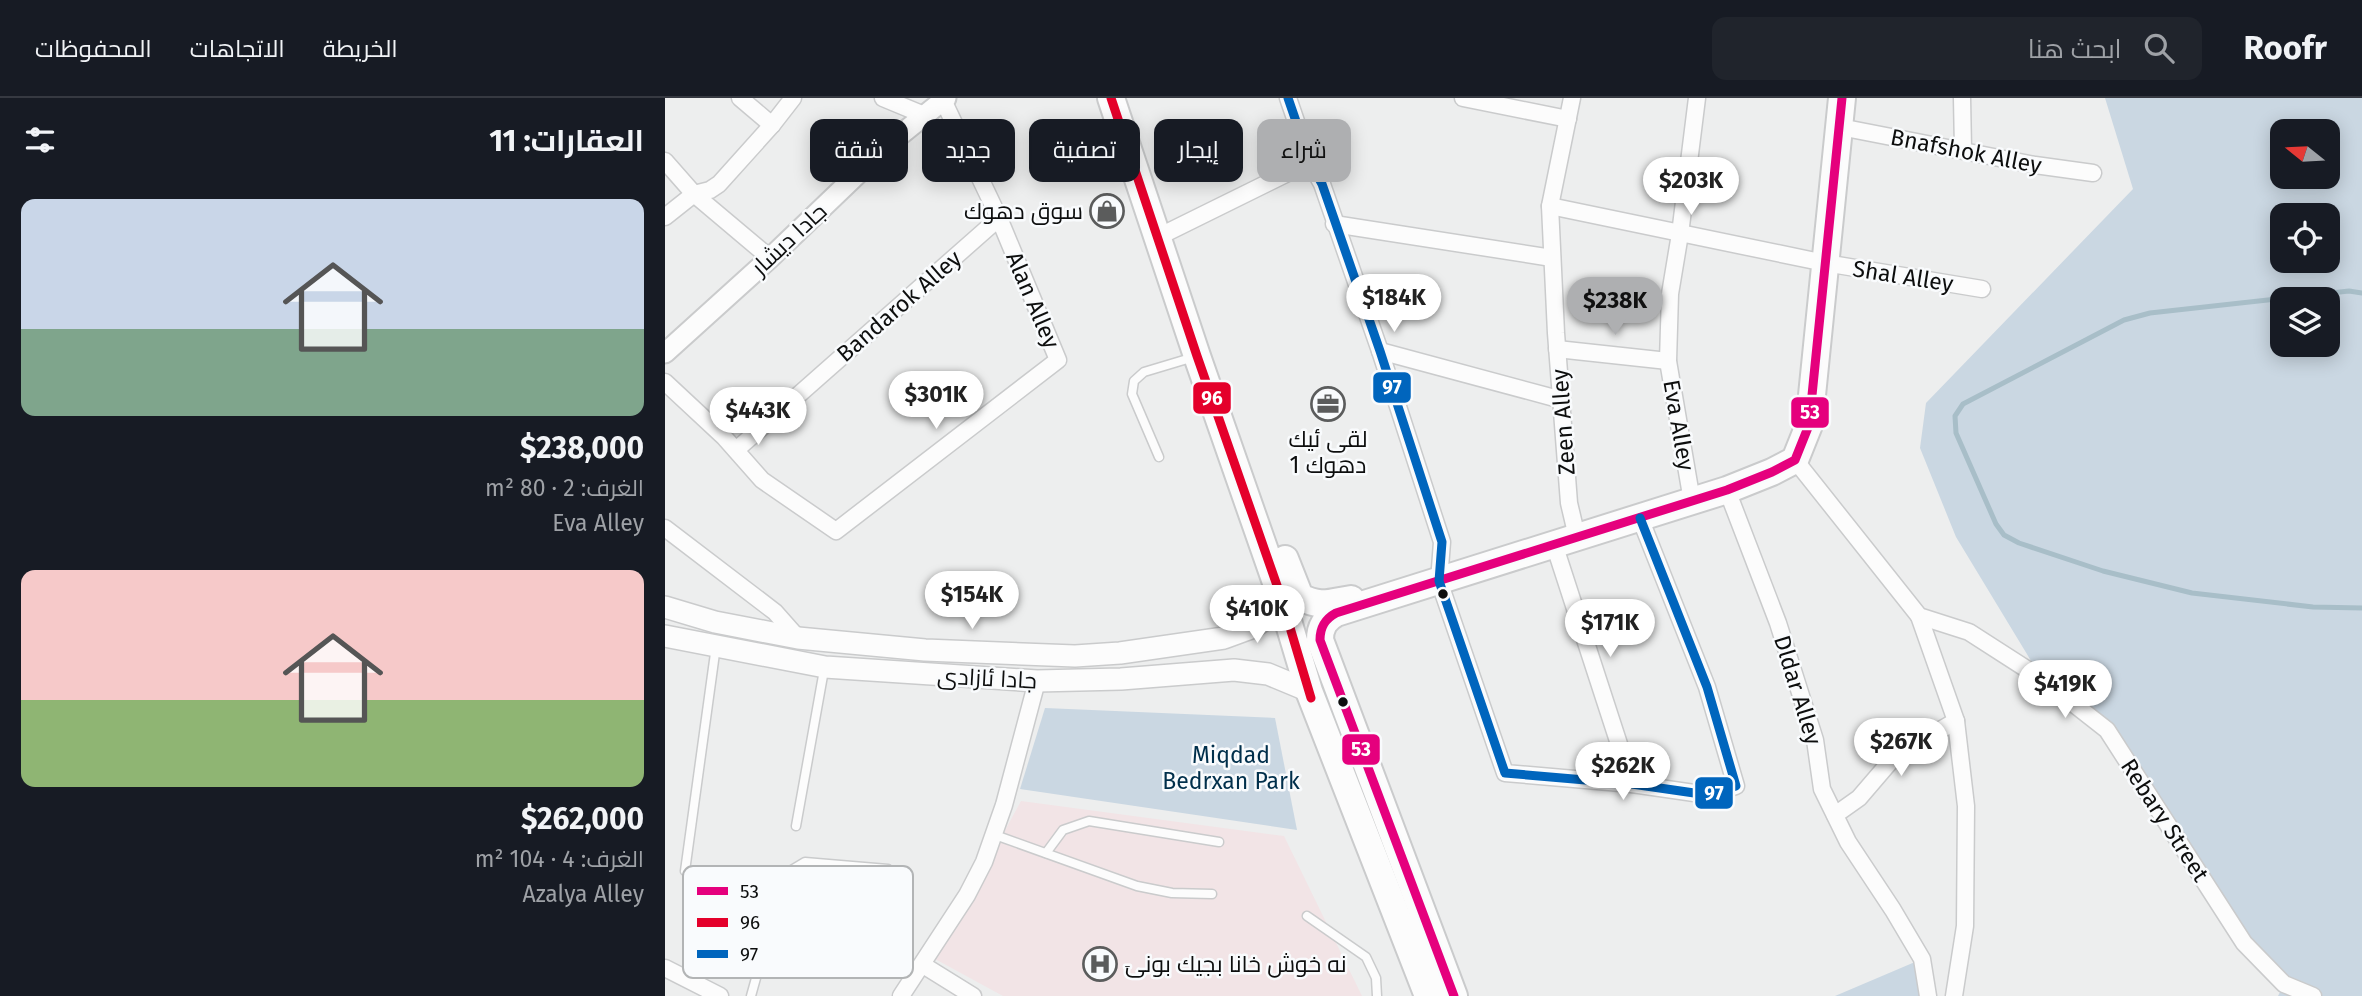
<!DOCTYPE html>
<html lang="ar">
<head>
<meta charset="utf-8">
<style>
  :root { --surface:#171b24; --page:#20242c; --text:#f1f3f6; --muted:#9ea1a6; --line:#363941; --accent:#aeafb1 }
  body { margin:0; font-family:"Fira Sans",Cairo,sans-serif; background:var(--page); color:var(--text); direction:rtl; height:100vh; display:flex; flex-direction:column; font-size:26px; white-space:nowrap }
  * { box-sizing:border-box; margin:0 }
  p { font-size:23px; color:var(--muted) }
  .icon { flex:none; width:38px; height:38px; fill:none; stroke:currentColor; stroke-width:2; stroke-linecap:round; stroke-linejoin:round }
  .map { position:relative; flex:1; overflow:hidden; direction:ltr }
  .side { display:flex; flex-direction:column; background:var(--surface); width:665px }
  .side>* { flex:none }
  .banner { position:absolute; left:21px; top:21px; width:665px; height:63px; direction:rtl; display:flex; gap:14px }
  .needle { width:46px; rotate:288deg }
  .fabs { position:absolute; left:1605px; top:21px; display:grid; gap:14px }
  .fabs a { display:grid; place-items:center; width:70px; height:70px; border-radius:14px; background:var(--surface); box-shadow:0 4px 18px #0003; font-size:35px }
  .price { position:absolute; translate:-50% -60px; padding:0 16px; border-radius:24px; background:#fff; color:#222; font-size:23px; line-height:46px; filter:drop-shadow(0 2px 4px #0008) }
  .price::after { content:''; position:absolute; left:50%; top:42px; width:21px; height:16px; margin-left:-10px; background:inherit; clip-path:polygon(0 0,100% 0,50% 100%) }
  .price.active { background:var(--accent); color:#111 }
  ul { padding:0; list-style:none }
  li { display:grid; align-content:center; gap:14px; height:371px; padding:0 21px }
  li span { display:grid; place-items:center; height:217px; border-radius:14px; color:#555 }
  li>.icon { margin-inline-start:auto }
  span .icon { width:126px; height:126px; fill:#fffc; stroke-width:1 }
  li b { font-size:30px }
  h2 { display:flex; justify-content:space-between; align-items:center; height:84px; padding:0 21px; font-size:30px }
  .pill { padding:0 24px; border-radius:14px; background:var(--surface); box-shadow:0 4px 18px #0003; font-size:24px; line-height:63px }
  .pill.active { background:var(--accent); color:#111 }
  header { display:flex; align-items:center; gap:42px; box-sizing:border-box; height:98px; padding:0 35px; background:var(--surface); border-bottom:2px solid var(--line) }
  header strong { font-size:33px }
  nav { display:flex; gap:38px; margin-inline-start:auto; font-size:24px }
  .search { width:490px; height:63px; background:var(--page); display:flex; align-items:center; gap:18px; box-sizing:border-box; padding:0 24px; border-radius:14px; color:var(--muted); font-size:26px }
  main { display:flex; flex:1; min-height:0 }
  .map>svg:first-child { display:block }
  .medical { fill:#f2e4e6 }
  .green { fill:#cad7e2; fill-rule:evenodd }
  .lines { fill:none; stroke-linecap:round; stroke-linejoin:round }
  .stream { stroke:#a8bec8; stroke-width:5 }
  .service-casing { stroke:#cacbcc; stroke-width:11 }
  .minor-casing { stroke:#cacbcc; stroke-width:19 }
  .tertiary-casing { stroke:#cacbcc; stroke-width:23 }
  .secondary-casing { stroke:#cacbcc; stroke-width:24 }
  .trunk-casing { stroke:#cacbcc; stroke-width:30 }
  .service { stroke:#fcfcfc; stroke-width:8 }
  .minor { stroke:#fcfcfc; stroke-width:16 }
  .tertiary { stroke:#fcfcfc; stroke-width:19 }
  .secondary { stroke:#fcfcfc; stroke-width:21 }
  .trunk { stroke:#fcfcfc; stroke-width:26 }
  .bus-1-casing { stroke:#f9fbfd; stroke-width:14 }
  .bus-2-casing { stroke:#f9fbfd; stroke-width:14 }
  .bus-3-casing { stroke:#f9fbfd; stroke-width:14 }
  .bus-1 { stroke:#e5007d; stroke-width:9 }
  .bus-2 { stroke:#e4002b; stroke-width:9 }
  .bus-3 { stroke:#0065bd; stroke-width:9 }
  .bus-dot { fill:#0d0e0e; stroke:#f9fbfd; stroke-width:2.5 }
  .labels { text-anchor:middle; stroke-width:5; stroke-linejoin:round; paint-order:stroke }
  .street-label { font-size:23px; fill:#0d0e0e; stroke:#f9fbfd }
  .poi-label { font-size:23px; fill:#0d0e0e; stroke:#f9fbfd; text-anchor:end }
  .park-label { font-size:23px; fill:#002f4b; stroke:#f9fbfd }
  .key { fill:#f9fbfd; stroke:#b2b4b5; stroke-width:2 }
  .key-label { font-size:19px; fill:#0d0e0e }
  .line-badge { stroke:#f9fbfd; stroke-width:2.5 }
  .badge-label { font-size:19px; text-anchor:middle; font-weight:bold; fill:#fff }
</style>
</head>
<body>
<header>
<strong>Roofr</strong>
<div class="search"><svg class="icon" aria-label="search" viewBox="0 0 24 24"><circle cx="10" cy="10" r="6"/><path d="M15 15l6 6"/></svg>ابحث هنا</div>
<nav><a>الخريطة</a><a>الاتجاهات</a><a>المحفوظات</a></nav>
</header>
<main>
<div class="map">
<svg width="1697" height="898" viewBox="0 0 1697 898">
  <rect width="100%" height="100%" fill="#edeeee"/>
  <path class="medical" d="M356,703L619,738L697,898H338L270,861Z"/>
  <g class="green">
    <path d="M1440,0H1697V898H1613L1619,886L1579,845L1442,632L1377,581L1291,439L1255,350L1261,305L1468,91ZM1617,33H1662V79H1617ZM1617,117H1662V163H1617ZM1617,201H1662V247H1617Z"/>
    <path d="M380,610L610,620L632,732L355,691Z"/>
    <path d="M1257,861L1263,898H1170Z"/>
  </g>
  <g class="lines">
    <path class="stream" d="M1697,195L1684,193L1485,215L1459,222L1298,306L1290,318L1291,335L1331,426L1339,437L1354,445L1438,473L1527,495L1648,509L1697,510"/>
    <g class="service-casing">
      <g id="service">
        <path d="M494,359L467,296L469,283L479,274L529,259"/>
        <path d="M131,728L159,572"/>
        <path d="M330,737L472,788L507,795L547,796"/>
        <path d="M381,755L398,732L424,723L554,744"/>
        <path d="M20,773L51,548"/>
        <path d="M642,818L701,859L711,880L712,898"/>
        <path d="M86,898L120,776L140,764L223,771"/>
      </g>
    </g>
    <g class="minor-casing">
      <g id="minor">
        <path d="M75,0L107,27"/>
        <path d="M218,0L259,17"/>
        <path d="M623,0L645,64L657,86L715,253L777,444L774,483L840,675L967,686L1043,697L1071,688L1042,589L975,420"/>
        <path d="M798,0L903,21"/>
        <path d="M907,0L885,108L891,235L904,405L912,439"/>
        <path d="M1297,0L1298,51"/>
        <path d="M1175,29L1370,67L1428,75"/>
        <path d="M0,63L29,96L105,160"/>
        <path d="M885,108L1160,165L1317,191"/>
        <path d="M0,119L29,96L45,92L54,86L107,27L128,0"/>
        <path d="M669,126L887,160"/>
        <path d="M493,139L645,64"/>
        <path d="M892,251L1003,263"/>
        <path d="M715,253L897,302"/>
        <path d="M0,284L59,339L97,382L171,433L393,262L334,120L278,2"/>
        <path d="M71,352L334,120"/>
        <path d="M1130,362L1254,518L1304,534L1377,581L1442,632L1579,845L1619,886L1648,898"/>
        <path d="M1062,392L1113,525L1150,642L1157,691L1183,744L1228,812L1257,861L1263,898"/>
        <path d="M1027,403L1003,263L1005,196L1015,136L1032,0"/>
        <path d="M0,430L110,514L133,540"/>
        <path d="M889,446L967,686"/>
        <path d="M1254,518L1291,623L1301,708L1300,828L1289,898"/>
        <path d="M1170,717L1194,700L1230,658L1291,623"/>
        <path d="M258,867L308,898"/>
        <path d="M0,870L55,898"/>
        <path d="M236,898L302,797L319,764L339,707L372,583"/>
      </g>
    </g>
    <g class="tertiary-casing">
      <path id="tertiary" d="M0,255L105,160L224,46L281,0"/>
    </g>
    <g class="secondary-casing">
      <g id="secondary">
        <path d="M0,509L50,524L133,540L260,552L410,558L455,555L559,540L589,529L599,522L615,496"/>
        <path d="M0,538L160,569L372,583L456,581L569,572L603,576L644,593"/>
      </g>
    </g>
    <g class="trunk-casing">
      <g id="trunk">
        <path d="M446,0L532,258L615,496L644,593L763,898"/>
        <path d="M620,461L635,499C657,510 665,504 686,501"/>
        <path d="M789,898L655,542C655,529 660,521 671,515L1062,392L1107,374L1130,362L1144,327L1177,0"/>
      </g>
    </g>
    <use href="#service" class="service"/>
    <use href="#minor" class="minor"/>
    <use href="#tertiary" class="tertiary"/>
    <use href="#secondary" class="secondary"/>
    <use href="#trunk" class="trunk"/>
    <g class="bus-1-casing">
      <path id="bus-1" d="M789,898L655,542C655,529 660,521 671,515L1062,392L1107,374L1130,362L1144,327L1177,0"/>
    </g>
    <g class="bus-2-casing">
      <path id="bus-2" d="M446,0L532,258L615,496L646,600"/>
    </g>
    <g class="bus-3-casing">
      <path id="bus-3" d="M623,0L645,64L657,86L715,253L777,444L774,483L840,675L967,686L1043,697L1071,688L1042,589L975,420"/>
    </g>
    <use href="#bus-1" class="bus-1"/>
    <use href="#bus-2" class="bus-2"/>
    <use href="#bus-3" class="bus-3"/>
  </g>
  <defs>
    <g id="shop-ring" transform="scale(1.75)"><circle r="9.5" fill="#f9fbfd" stroke="#5b5c5c" stroke-width="1.5"/><path d="M-5-2.5h2.3a2.7 3.5 0 0 1 5.4 0H5L5.5 6h-11ZM-1.5-2.5h3a1.5 2.3 0 0 0-3 0Z" fill="#5b5c5c"/></g>
    <g id="office-ring" transform="scale(1.75)"><circle r="9.5" fill="#f9fbfd" stroke="#5b5c5c" stroke-width="1.5"/><path d="M-6-3h4V-5.5h4V-3h4V5H-6ZM-1-4.5V-3h2v-1.5ZM-6 0V1H6V0Z" fill="#5b5c5c"/></g>
    <g id="hospital-ring" transform="scale(1.75)"><circle r="9.5" fill="#f9fbfd" stroke="#5b5c5c" stroke-width="1.5"/><path d="M-5-5h3v3.5h4V-5h3V5h-3V1.5h-4V5h-3Z" fill="#5b5c5c"/></g>
  </defs>
  <g fill-rule="evenodd">
    <use href="#shop-ring" x="442" y="113"/>
    <use href="#office-ring" x="663" y="306"/>
    <use href="#hospital-ring" x="435" y="866"/>
  </g>
  <g class="bus-dot">
    <circle cx="778" cy="496" r="6"/>
    <circle cx="678" cy="604" r="6"/>
  </g>
  <g class="labels">
    <g class="street-label">
      <text transform="translate(1301 53) rotate(11)" y="8">Bnafshok Alley</text>
      <text transform="translate(124 141) rotate(-43)" y="8">جادا دیشار</text>
      <text transform="translate(1238 178) rotate(9)" y="8">Shal Alley</text>
      <text transform="translate(368 202) rotate(67)" y="8">Alan Alley</text>
      <text transform="translate(234 208) rotate(-41)" y="8">Bandarok Alley</text>
      <text transform="translate(898 324) rotate(-94)" y="8">Zeen Alley</text>
      <text transform="translate(1014 327) rotate(80)" y="8">Eva Alley</text>
      <text transform="translate(322 580) rotate(3)" y="8">جادا ئازادی</text>
      <text transform="translate(1133 592) rotate(73)" y="8">Dldar Alley</text>
      <text transform="translate(1500 722) rotate(57)" y="8">Rebary Street</text>
    </g>
    <g class="poi-label">
      <text x="418" y="121">سوق دهوك</text>
      <text x="663" y="349" text-anchor="middle">لقى ئيك<tspan x="663" dy="26">1 دهوك</tspan></text>
      <text x="460" y="874" text-anchor="start">نه خوش خانا بجيك بونىَ</text>
    </g>
    <g class="park-label">
      <text x="566" y="665">Miqdad<tspan x="566" dy="26">Bedrxan Park</tspan></text>
    </g>
  </g>
  <rect x="18" y="768" width="230" height="112" rx="10" class="key"/>
  <rect x="32" y="789" width="31" height="8" fill="#e5007d"/>
  <rect x="32" y="820" width="31" height="9" fill="#e4002b"/>
  <rect x="32" y="852" width="31" height="8" fill="#0065bd"/>
  <g class="key-label">
    <text x="75" y="800">53</text>
    <text x="75" y="831">96</text>
    <text x="75" y="863">97</text>
  </g>
  <g class="line-badge">
    <rect x="707" y="273" width="40" height="33" rx="7" fill="#0065bd"/>
    <rect x="527" y="283" width="40" height="34" rx="7" fill="#e4002b"/>
    <rect x="1125" y="298" width="40" height="33" rx="7" fill="#e5007d"/>
    <rect x="676" y="635" width="40" height="33" rx="7" fill="#e5007d"/>
    <rect x="1029" y="678" width="40" height="34" rx="7" fill="#0065bd"/>
  </g>
  <g class="badge-label">
    <text x="727" y="296">97</text>
    <text x="547" y="307">96</text>
    <text x="1145" y="321">53</text>
    <text x="696" y="658">53</text>
    <text x="1049" y="702">97</text>
  </g>
</svg>
<div class="fabs">
<a><svg class="needle" viewBox="-14 -14 28 28"><path d="M0-13l5 13h-10z" fill="#e53935"/><path d="M0 13l5-13h-10z" fill="#9ea1a6"/></svg></a>
<a><svg class="icon" aria-label="locate" viewBox="0 0 24 24"><circle cx="12" cy="12" r="6"/><path d="M12 2v4M12 18v4M2 12h4M18 12h4"/></svg></a>
<a><svg class="icon" aria-label="layers" viewBox="0 0 24 24"><path d="M12 4l9 5-9 5-9-5zM3 14l9 5 9-5"/></svg></a>
</div>
<b class="price" style="left:1026px;top:119px">$203K</b>
<b class="price" style="left:729px;top:236px">$184K</b>
<b class="price active" style="left:950px;top:239px">$238K</b>
<b class="price" style="left:271px;top:333px">$301K</b>
<b class="price" style="left:93px;top:349px">$443K</b>
<b class="price" style="left:307px;top:533px">$154K</b>
<b class="price" style="left:592px;top:547px">$410K</b>
<b class="price" style="left:945px;top:561px">$171K</b>
<b class="price" style="left:1400px;top:622px">$419K</b>
<b class="price" style="left:1236px;top:680px">$267K</b>
<b class="price" style="left:958px;top:704px">$262K</b>
<div class="banner">
<a class="pill active">شراء</a>
<a class="pill">إيجار</a>
<a class="pill">تصفية</a>
<a class="pill">جديد</a>
<a class="pill">شقة</a>
</div>
</div>
<section class="side">
<h2>العقارات: 11<svg class="icon" aria-label="filters" viewBox="0 0 24 24"><path d="M4 7h16M4 17h16"/><circle cx="9" cy="7" r="2"/><circle cx="15" cy="17" r="2"/></svg></h2>
<ul>
<li><span style="background:linear-gradient(#c9d6e8 60%,#7fa58c 0)"><svg class="icon" aria-label="home" viewBox="0 0 24 24"><path d="M3 11l9-7 9 7M6 9v11h12V9"/></svg></span><div><b>$238,000</b><p>الغرف: 2 · 80 m²</p><p>Eva Alley</p></div></li>
<li><span style="background:linear-gradient(#f6c9c9 60%,#8fb573 0)"><svg class="icon" aria-label="home" viewBox="0 0 24 24"><path d="M3 11l9-7 9 7M6 9v11h12V9"/></svg></span><div><b>$262,000</b><p>الغرف: 4 · 104 m²</p><p>Azalya Alley</p></div></li>
</ul>
</section>
</main>
</body>
</html>
